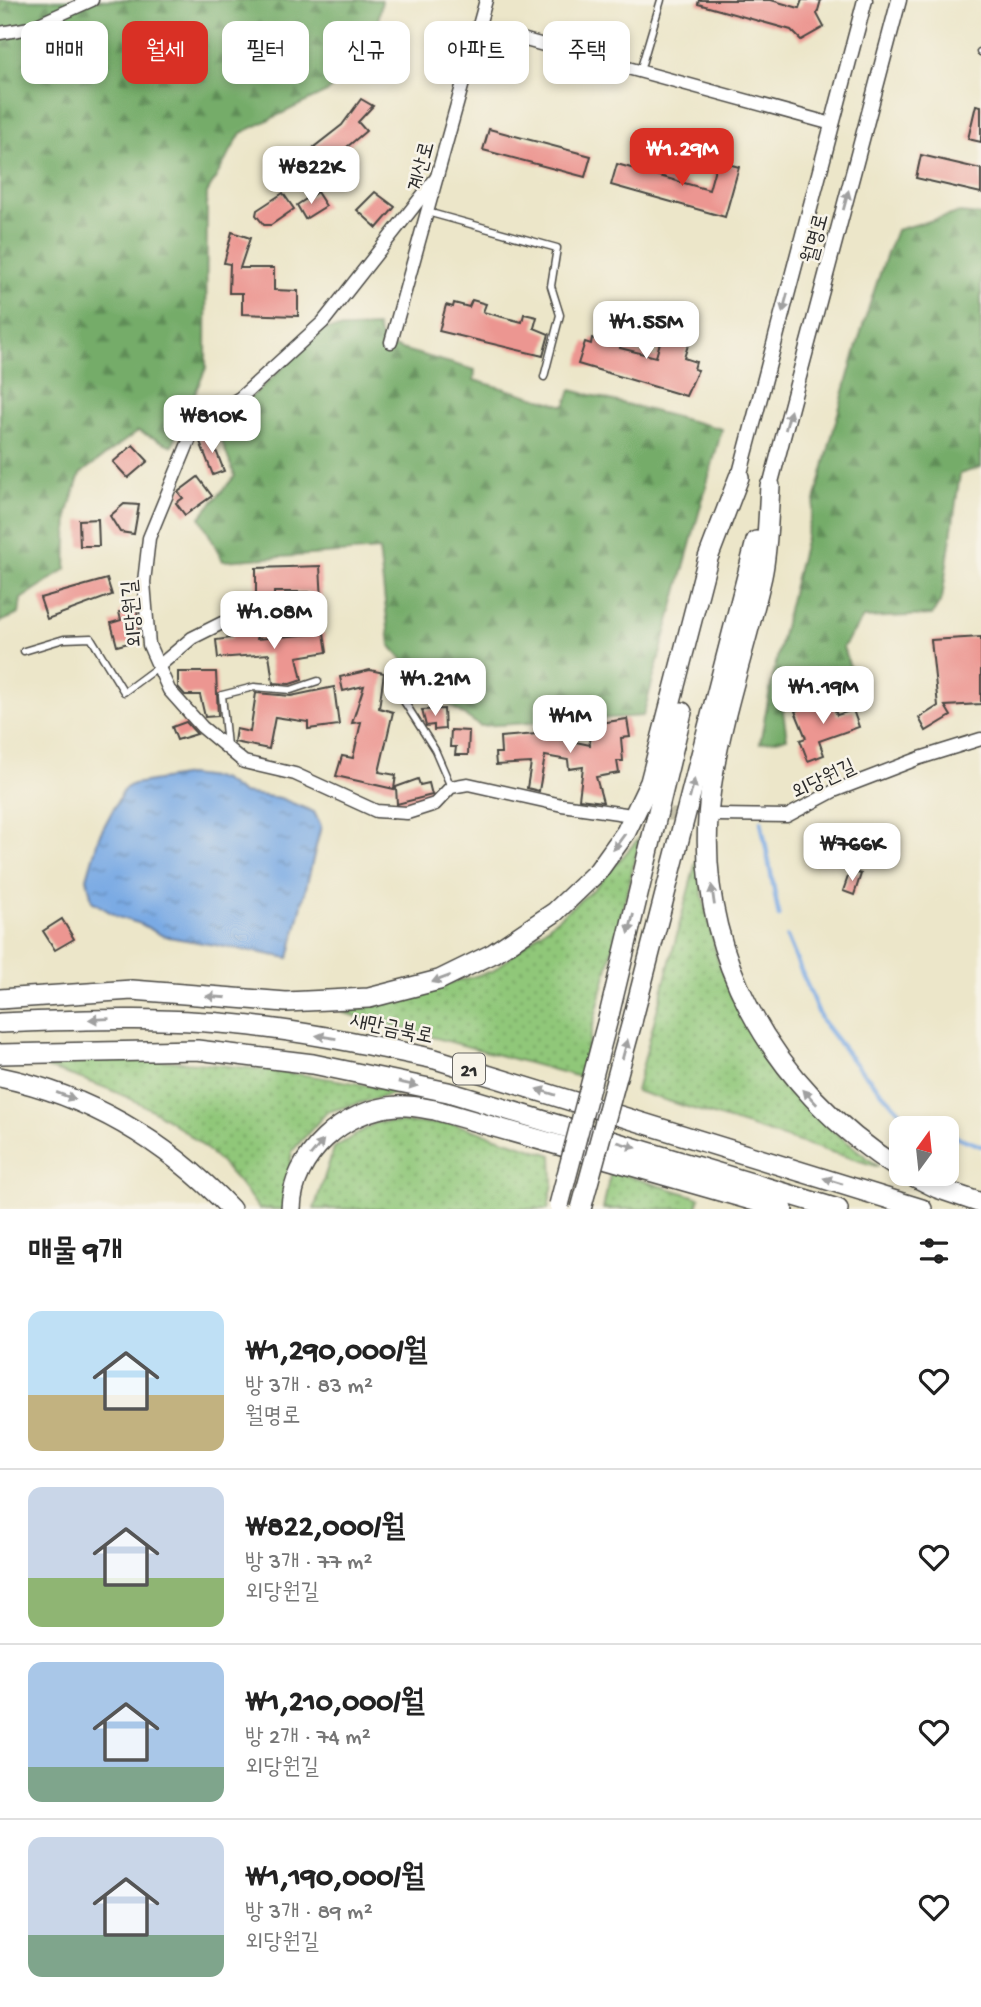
<!DOCTYPE html>
<html lang="ko">
<head>
<meta charset="utf-8">
<style>
  :root { --surface:#fff; --page:#f2f2f2; --text:#222; --muted:#767676; --line:#e0e0e0; --accent:#d93025 }
  body { margin:0; font-family:"Gochi Hand","Poor Story",sans-serif; background:var(--page); color:var(--text); height:100vh; display:flex; flex-direction:column; font-size:26px; white-space:nowrap }
  * { box-sizing:border-box; margin:0 }
  p { font-size:23px; color:var(--muted) }
  .icon { flex:none; width:38px; height:38px; fill:none; stroke:currentColor; stroke-width:2; stroke-linecap:round; stroke-linejoin:round }
  .map { position:relative; height:1209px; overflow:hidden }
  .drawer { display:flex; flex-direction:column; background:var(--surface); flex:1 }
  .drawer>* { flex:none }
  .top-card { position:absolute; left:21px; top:21px; width:940px; height:63px; display:flex; gap:14px }
  .needle { width:46px; rotate:15deg }
  .buttons { position:absolute; left:889px; top:1116px; display:grid; gap:14px }
  .buttons a { display:grid; place-items:center; width:70px; height:70px; border-radius:14px; background:var(--surface); box-shadow:0 4px 10px #0003; font-size:35px }
  .price { position:absolute; translate:-50% -60px; padding:0 16px; border-radius:14px; background:#fff; color:#222; font-size:23px; line-height:46px; filter:drop-shadow(0 2px 4px #0008) }
  .price::after { content:''; position:absolute; left:50%; top:42px; width:21px; height:16px; margin-left:-10px; background:inherit; clip-path:polygon(0 0,100% 0,50% 100%) }
  .price.current { background:var(--accent); color:#fff }
  ul { padding:0; list-style:none }
  li { display:flex; align-items:center; gap:21px; height:175px; padding:0 28px }
  li+li { border-top:2px solid var(--line) }
  li span { display:grid; place-items:center; flex:none; width:196px; height:140px; border-radius:14px; color:#555 }
  li>.icon { margin-inline-start:auto }
  span .icon { width:84px; height:84px; fill:#fffc; stroke-width:1 }
  li b { font-size:30px }
  h2 { display:flex; justify-content:space-between; align-items:center; height:84px; padding:0 28px; font-size:30px }
  .tag { padding:0 24px; border-radius:14px; background:var(--surface); box-shadow:0 4px 10px #0003; font-size:24px; line-height:63px }
  .tag.current { background:var(--accent); color:#fff }
  .map>svg:first-child { display:block }
  .grass { fill:url(#grass-dots); stroke:#5e7952; stroke-width:2 }
  .forest { fill:url(#forest-firs); stroke:#506c4a; stroke-width:2 }
  .water { fill:url(#water-ripples); stroke:#526a88; stroke-width:2 }
  .lines { fill:none; stroke-linecap:round; stroke-linejoin:round }
  .stream { stroke:#7aaae4; stroke-width:4.5 }
  .building { fill:#ec9691 }
  .minor-tunnel { stroke:#c5c1a9; stroke-width:12; stroke-dasharray:12 6; stroke-linecap:butt }
  .service-casing { stroke:#484743; stroke-width:9 }
  .minor-casing { stroke:#484743; stroke-width:15 }
  .tertiary-casing { stroke:#484743; stroke-width:17 }
  .trunk-casing { stroke:#484743; stroke-width:22 }
  .service { stroke:#fff; stroke-width:6 }
  .minor { stroke:#fff; stroke-width:12 }
  .tertiary { stroke:#fff; stroke-width:14 }
  .trunk { stroke:#fff; stroke-width:19 }
  .trunk-bridge-casing { stroke:#484743; stroke-width:22; stroke-linecap:butt }
  .trunk-bridge { stroke:#fff; stroke-width:19 }
  .oneway { fill:#a0a0a0 }
  .labels { text-anchor:middle; stroke-width:5; stroke-linejoin:round; paint-order:stroke }
  .shield { fill:#f7f3e8; stroke:#686764; stroke-width:2 }
  .shield-label { font-size:19px; font-weight:bold; fill:#2b2b2b }
  .street-label { font-size:21px; fill:#2b2b2b; stroke:#f7f3e8 }
</style>
</head>
<body>
<div class="map">
<svg width="981" height="1209" viewBox="0 0 981 1209">
  <defs>
    <pattern id="grass-dots" width="8" height="8" patternUnits="userSpaceOnUse" patternTransform="scale(1.75)"><rect width="8" height="8" fill="#90c779"/><path d="M2 2h.1M6 6h.1" fill="none" stroke="#76a263" stroke-width="1.8" stroke-linecap="round"/></pattern>
    <pattern id="forest-firs" width="22" height="20" patternUnits="userSpaceOnUse" patternTransform="scale(1.75)"><rect width="22" height="20" fill="#74ac69"/><path d="M5 1l3.5 6h-7zM16 11l3.5 6h-7z" fill="#5f8c57"/></pattern>
    <pattern id="water-ripples" width="26" height="14" patternUnits="userSpaceOnUse" patternTransform="scale(1.75)"><rect width="26" height="14" fill="#7aaae4"/><path d="M2 4q2-2 4 0t4 0M15 11q2-2 4 0t4 0" fill="none" stroke="#648bb9"/></pattern>
  </defs>
  <rect width="100%" height="100%" fill="#f7f3e8"/>
  <filter id="ink" filterUnits="userSpaceOnUse"><feTurbulence type="fractalNoise" baseFrequency=".0143" numOctaves="2"/><feDisplacementMap in="SourceGraphic" scale="14" xChannelSelector="R" yChannelSelector="G"/><feConvolveMatrix kernelMatrix="1 2 1 2 8 2 1 2 1" color-interpolation-filters="sRGB"/></filter>
  <filter id="wash" filterUnits="userSpaceOnUse"><feTurbulence type="fractalNoise" baseFrequency=".00686" numOctaves="4" result="noise"/><feDisplacementMap in="SourceGraphic" scale="28" xChannelSelector="R" yChannelSelector="G"/><feGaussianBlur stdDeviation="1.57" result="paint"/><feColorMatrix in="noise" values="0 0 0 0 0 0 0 0 0 0 0 0 0 0 0 0 0 1.4 0 .05"/><feComposite in="paint" operator="in"/></filter>
  <g filter="url(#wash)">
    <rect width="100%" height="100%" fill="#ece6c9"/>
    <g class="grass">
      <path d="M641,836L580,1077L344,1013L493,971L595,888Z"/>
      <path d="M700,846L702,893L719,965L763,1052L827,1126L879,1167L636,1091Z"/>
      <path d="M143,1059C230,1065 314,1073 400,1092L327,1112L292,1151L285,1209H259C199,1122 120,1085 19,1061Z"/>
      <path d="M377,1122L455,1124L552,1155L553,1183L548,1209H314L334,1148Z"/>
      <path d="M611,1171L700,1198L696,1209H603Z"/>
    </g>
    <g class="forest">
      <path d="M0,0H382L374,43L329,91L241,133L207,193L206,368L172,446L138,431L80,474L68,512L66,569L21,599L19,614L0,622Z"/>
      <path d="M958,213L981,215V467L960,474L942,599L932,615L863,618L843,647L851,670L848,687L804,692L783,711L787,738L760,743C775,657 797,573 818,489C841,402 863,314 896,230Z"/>
      <path d="M377,327L383,344L475,370L474,380L565,406L571,390L722,429L643,716L480,726L432,693L390,645L379,550L223,561L200,517L235,476L217,429L324,329Z"/>
    </g>
    <path class="water" d="M188,775L221,779L242,793L280,798L314,812L321,826L289,958L163,936L141,924L118,917L92,901L87,878L99,836L124,789L133,784Z"/>
    <g class="lines">
      <g class="stream">
        <path d="M761,821L779,916"/>
        <path d="M787,937L822,1021L858,1067L904,1116L937,1129"/>
        <path d="M947,1133L981,1146"/>
      </g>
    </g>
    <g id="blocks">
      <g class="building">
        <path d="M699,0H771L799,8L802,0H821L817,14L824,27L801,40L791,30L698,4Z"/>
        <path d="M361,99L373,106L358,122L366,131L328,163L314,147L342,125Z"/>
        <path d="M976,105L981,106V142L968,139Z"/>
        <path d="M489,129L591,156L585,177L483,150Z"/>
        <path d="M921,155L981,169V193L916,178Z"/>
        <path d="M717,161L739,167L725,217L611,185L617,164L709,190Z"/>
        <path d="M317,192L326,206L305,219L297,205Z"/>
        <path d="M375,192L395,207L377,228L357,210Z"/>
        <path d="M283,193L294,209L271,225H264L256,215L257,210Z"/>
        <path d="M232,232L250,238L240,268H274V290L298,291V316L242,314V293H229L230,264L224,263Z"/>
        <path d="M472,300L486,304L483,312L522,322L524,314L537,317L534,328L549,334L543,356L439,331L446,305L453,307L454,303L469,307Z"/>
        <path d="M665,324L692,332L684,358L696,362L694,369L698,370L686,396L578,364L585,342L591,344L592,338L604,342L607,333L623,338L620,348L656,357Z"/>
        <path d="M210,435L224,471L213,475L199,439Z"/>
        <path d="M133,445L148,461L128,478L113,462Z"/>
        <path d="M198,477L212,496L185,515L176,503L183,498L178,492Z"/>
        <path d="M124,504L139,505L134,534L120,532L110,516Z"/>
        <path d="M98,519L99,546H80L79,520Z"/>
        <path d="M320,566L322,601H310L309,592H274V612L256,613V568Z"/>
        <path d="M107,579L112,595L47,619L40,598Z"/>
        <path d="M137,608L139,634L130,636L132,642L117,646L111,623L121,620L119,612Z"/>
        <path d="M255,630L257,639L324,633L327,652L297,657L302,680L290,684L273,683L269,654L218,658L216,640L232,638L231,631Z"/>
        <path d="M981,637V704L945,706L951,716L926,731L919,718L938,706L931,640Z"/>
        <path d="M370,670L384,673L379,708L393,712L379,772L396,775L394,789L336,776L342,756L353,758L361,722L352,723L364,686L343,691L340,677Z"/>
        <path d="M178,672H216L218,716L205,717L200,695H185L178,687Z"/>
        <path d="M334,687L339,725L308,729V722L275,717L269,749L234,742L236,729L250,732L256,693L291,696Z"/>
        <path d="M829,697L837,715L853,710L859,727L819,741L824,755L808,761L800,740L806,738L795,711Z"/>
        <path d="M444,709L445,729L434,730V725L426,726L422,710Z"/>
        <path d="M627,719L630,737L621,738L623,761H617L619,773L596,777L603,802L579,799L583,767L569,769L568,760L545,756L539,791L527,788L531,763L496,765L495,753H501L500,737L537,734L590,745L587,725Z"/>
        <path d="M186,722L197,734L177,740L172,727Z"/>
        <path d="M451,730L469,731L468,755H455L456,747H450Z"/>
        <path d="M418,779L420,785L429,783L432,795L397,804L396,787Z"/>
        <path d="M850,871L861,874L854,895L843,891Z"/>
        <path d="M62,919L74,939L55,950L43,931Z"/>
      </g>
    </g>
  </g>
  <g filter="url(#ink)">
    <use href="#blocks" fill-opacity="0" stroke="#484743" stroke-width="2"/>
    <g class="lines">
      <path class="minor-tunnel" d="M629,814L716,815"/>
      <g class="service-casing">
        <g id="service">
          <path d="M980,52H981"/>
          <path d="M640,71L661,0"/>
          <path d="M427,212L557,248L551,286L560,315L544,377"/>
          <path d="M24,651L64,639L91,638L124,692L159,666"/>
          <path d="M400,695L435,750L451,787"/>
          <path d="M227,746L222,695L254,687L291,690L318,681"/>
        </g>
      </g>
      <g class="minor-casing">
        <g id="minor">
          <path d="M478,27L832,124"/>
          <path d="M0,33L30,28L92,0"/>
          <path d="M437,177L323,322L240,398L196,424L149,538L144,582L149,645L169,690L202,727L244,762L295,774L376,811L407,813L435,804L451,787L468,784L562,805L625,814"/>
          <path d="M391,342L486,0"/>
          <path d="M159,666L192,638L222,623L316,619"/>
          <path d="M718,815L787,816L834,791L920,758L981,739"/>
        </g>
      </g>
      <g class="tertiary-casing">
        <g id="tertiary">
          <path d="M739,477L865,0"/>
          <path d="M770,486L899,0"/>
        </g>
      </g>
      <g class="trunk-casing">
        <g id="trunk">
          <path d="M770,486C768,516 768,548 762,576C746,647 721,717 711,788C689,947 770,1087 901,1170"/>
          <path d="M0,999L132,990L286,1002L369,998L439,980L494,953L555,912L598,871L626,832L650,782L708,558L739,477"/>
          <path d="M609,1015L682,712"/>
          <path d="M632,1022L756,541"/>
          <path d="M0,1023C89,1019 178,1016 267,1028C323,1035 379,1047 435,1059L922,1209"/>
          <path d="M0,1054L197,1050L313,1064L448,1092L838,1209"/>
          <path d="M0,1077C91,1096 167,1142 231,1209"/>
          <path d="M909,1174L937,1188L981,1203"/>
          <path d="M291,1209C292,1155 345,1109 397,1106C409,1105 423,1108 435,1110L783,1209"/>
        </g>
      </g>
      <use href="#service" class="service"/>
      <use href="#minor" class="minor"/>
      <use href="#tertiary" class="tertiary"/>
      <use href="#trunk" class="trunk"/>
      <g class="trunk-bridge-casing">
        <g id="trunk-bridge">
          <path d="M559,1205L609,1015"/>
          <path d="M581,1209L632,1022"/>
        </g>
      </g>
      <use href="#trunk-bridge" class="trunk-bridge"/>
    </g>
    <defs><path id="oneway-solid" d="M-6-.8H1V-3.2L6.5 0L1 3.2V.8H-6Z" transform="scale(1.75)"/></defs>
    <g class="oneway">
      <use href="#oneway-solid" transform="translate(846 200) rotate(-75)"/>
      <use href="#oneway-solid" transform="translate(785 303) rotate(105)"/>
      <use href="#oneway-solid" transform="translate(788 420) rotate(-75)"/>
      <use href="#oneway-solid" transform="translate(692 789) rotate(-76)"/>
      <use href="#oneway-solid" transform="translate(619 842) rotate(126)"/>
      <use href="#oneway-solid" transform="translate(713 895) rotate(-98)"/>
      <use href="#oneway-solid" transform="translate(631 924) rotate(104)"/>
      <use href="#oneway-solid" transform="translate(441 979) rotate(159)"/>
      <use href="#oneway-solid" transform="translate(216 997) rotate(-176)"/>
      <use href="#oneway-solid" transform="translate(99 1019) rotate(178)"/>
      <use href="#oneway-solid" transform="translate(326 1037) rotate(-171)"/>
      <use href="#oneway-solid" transform="translate(625 1049) rotate(-75)"/>
      <use href="#oneway-solid" transform="translate(408 1084) rotate(12)"/>
      <use href="#oneway-solid" transform="translate(546 1092) rotate(-163)"/>
      <use href="#oneway-solid" transform="translate(66 1096) rotate(20)"/>
      <use href="#oneway-solid" transform="translate(810 1097) rotate(-133)"/>
      <use href="#oneway-solid" transform="translate(627 1145) rotate(17)"/>
      <use href="#oneway-solid" transform="translate(317 1148) rotate(-50)"/>
      <use href="#oneway-solid" transform="translate(833 1181) rotate(-163)"/>
    </g>
  </g>
  <g class="labels">
    <rect class="shield" x="453" y="1053.5" width="32" height="31" rx="5"/>
    <g class="shield-label">
      <text x="469" y="1076">21</text>
    </g>
    <g class="street-label">
      <text transform="translate(420 166) rotate(-75)" y="7">계산로</text>
      <text transform="translate(814 238) rotate(-75)" y="7">월명로</text>
      <text transform="translate(131 614) rotate(-95)" y="7">외당원길</text>
      <text transform="translate(823 778) rotate(-25)" y="7">외당원길</text>
      <text transform="translate(392 1027) rotate(12)" y="7">새만금북로</text>
    </g>
  </g>
</svg>
<div class="buttons">
<a><svg class="needle" viewBox="-14 -14 28 28"><path d="M0-13l5 13h-10z" fill="#e53935"/><path d="M0 13l5-13h-10z" fill="#767676"/></svg></a>
</div>
<b class="price current" style="left:682px;top:188px">₩1.29M</b>
<b class="price" style="left:311px;top:206px">₩822K</b>
<b class="price" style="left:646px;top:361px">₩1.55M</b>
<b class="price" style="left:212px;top:455px">₩810K</b>
<b class="price" style="left:274px;top:651px">₩1.08M</b>
<b class="price" style="left:435px;top:718px">₩1.21M</b>
<b class="price" style="left:823px;top:726px">₩1.19M</b>
<b class="price" style="left:570px;top:755px">₩1M</b>
<b class="price" style="left:852px;top:883px">₩766K</b>
<div class="top-card">
<a class="tag">매매</a>
<a class="tag current">월세</a>
<a class="tag">필터</a>
<a class="tag">신규</a>
<a class="tag">아파트</a>
<a class="tag">주택</a>
</div>
</div>
<section class="drawer">
<h2>매물 9개<svg class="icon" aria-label="filters" viewBox="0 0 24 24"><path d="M4 7h16M4 17h16"/><circle cx="9" cy="7" r="2"/><circle cx="15" cy="17" r="2"/></svg></h2>
<ul>
<li><span style="background:linear-gradient(#bfe0f5 60%,#c2b280 0)"><svg class="icon" aria-label="home" viewBox="0 0 24 24"><path d="M3 11l9-7 9 7M6 9v11h12V9"/></svg></span><div><b>₩1,290,000/월</b><p>방 3개 · 83 m²</p><p>월명로</p></div><svg class="icon" aria-label="heart" viewBox="0 0 24 24"><path d="M12 20l-8-8c-3-5 5-10 8-4 3-6 11-1 8 4z"/></svg></li>
<li><span style="background:linear-gradient(#c9d6e8 65%,#8fb573 0)"><svg class="icon" aria-label="home" viewBox="0 0 24 24"><path d="M3 11l9-7 9 7M6 9v11h12V9"/></svg></span><div><b>₩822,000/월</b><p>방 3개 · 77 m²</p><p>외당원길</p></div><svg class="icon" aria-label="heart" viewBox="0 0 24 24"><path d="M12 20l-8-8c-3-5 5-10 8-4 3-6 11-1 8 4z"/></svg></li>
<li><span style="background:linear-gradient(#a9c7e8 75%,#7fa58c 0)"><svg class="icon" aria-label="home" viewBox="0 0 24 24"><path d="M3 11l9-7 9 7M6 9v11h12V9"/></svg></span><div><b>₩1,210,000/월</b><p>방 2개 · 74 m²</p><p>외당원길</p></div><svg class="icon" aria-label="heart" viewBox="0 0 24 24"><path d="M12 20l-8-8c-3-5 5-10 8-4 3-6 11-1 8 4z"/></svg></li>
<li><span style="background:linear-gradient(#c9d6e8 70%,#7fa58c 0)"><svg class="icon" aria-label="home" viewBox="0 0 24 24"><path d="M3 11l9-7 9 7M6 9v11h12V9"/></svg></span><div><b>₩1,190,000/월</b><p>방 3개 · 89 m²</p><p>외당원길</p></div><svg class="icon" aria-label="heart" viewBox="0 0 24 24"><path d="M12 20l-8-8c-3-5 5-10 8-4 3-6 11-1 8 4z"/></svg></li>
</ul>
</section>
</body>
</html>
